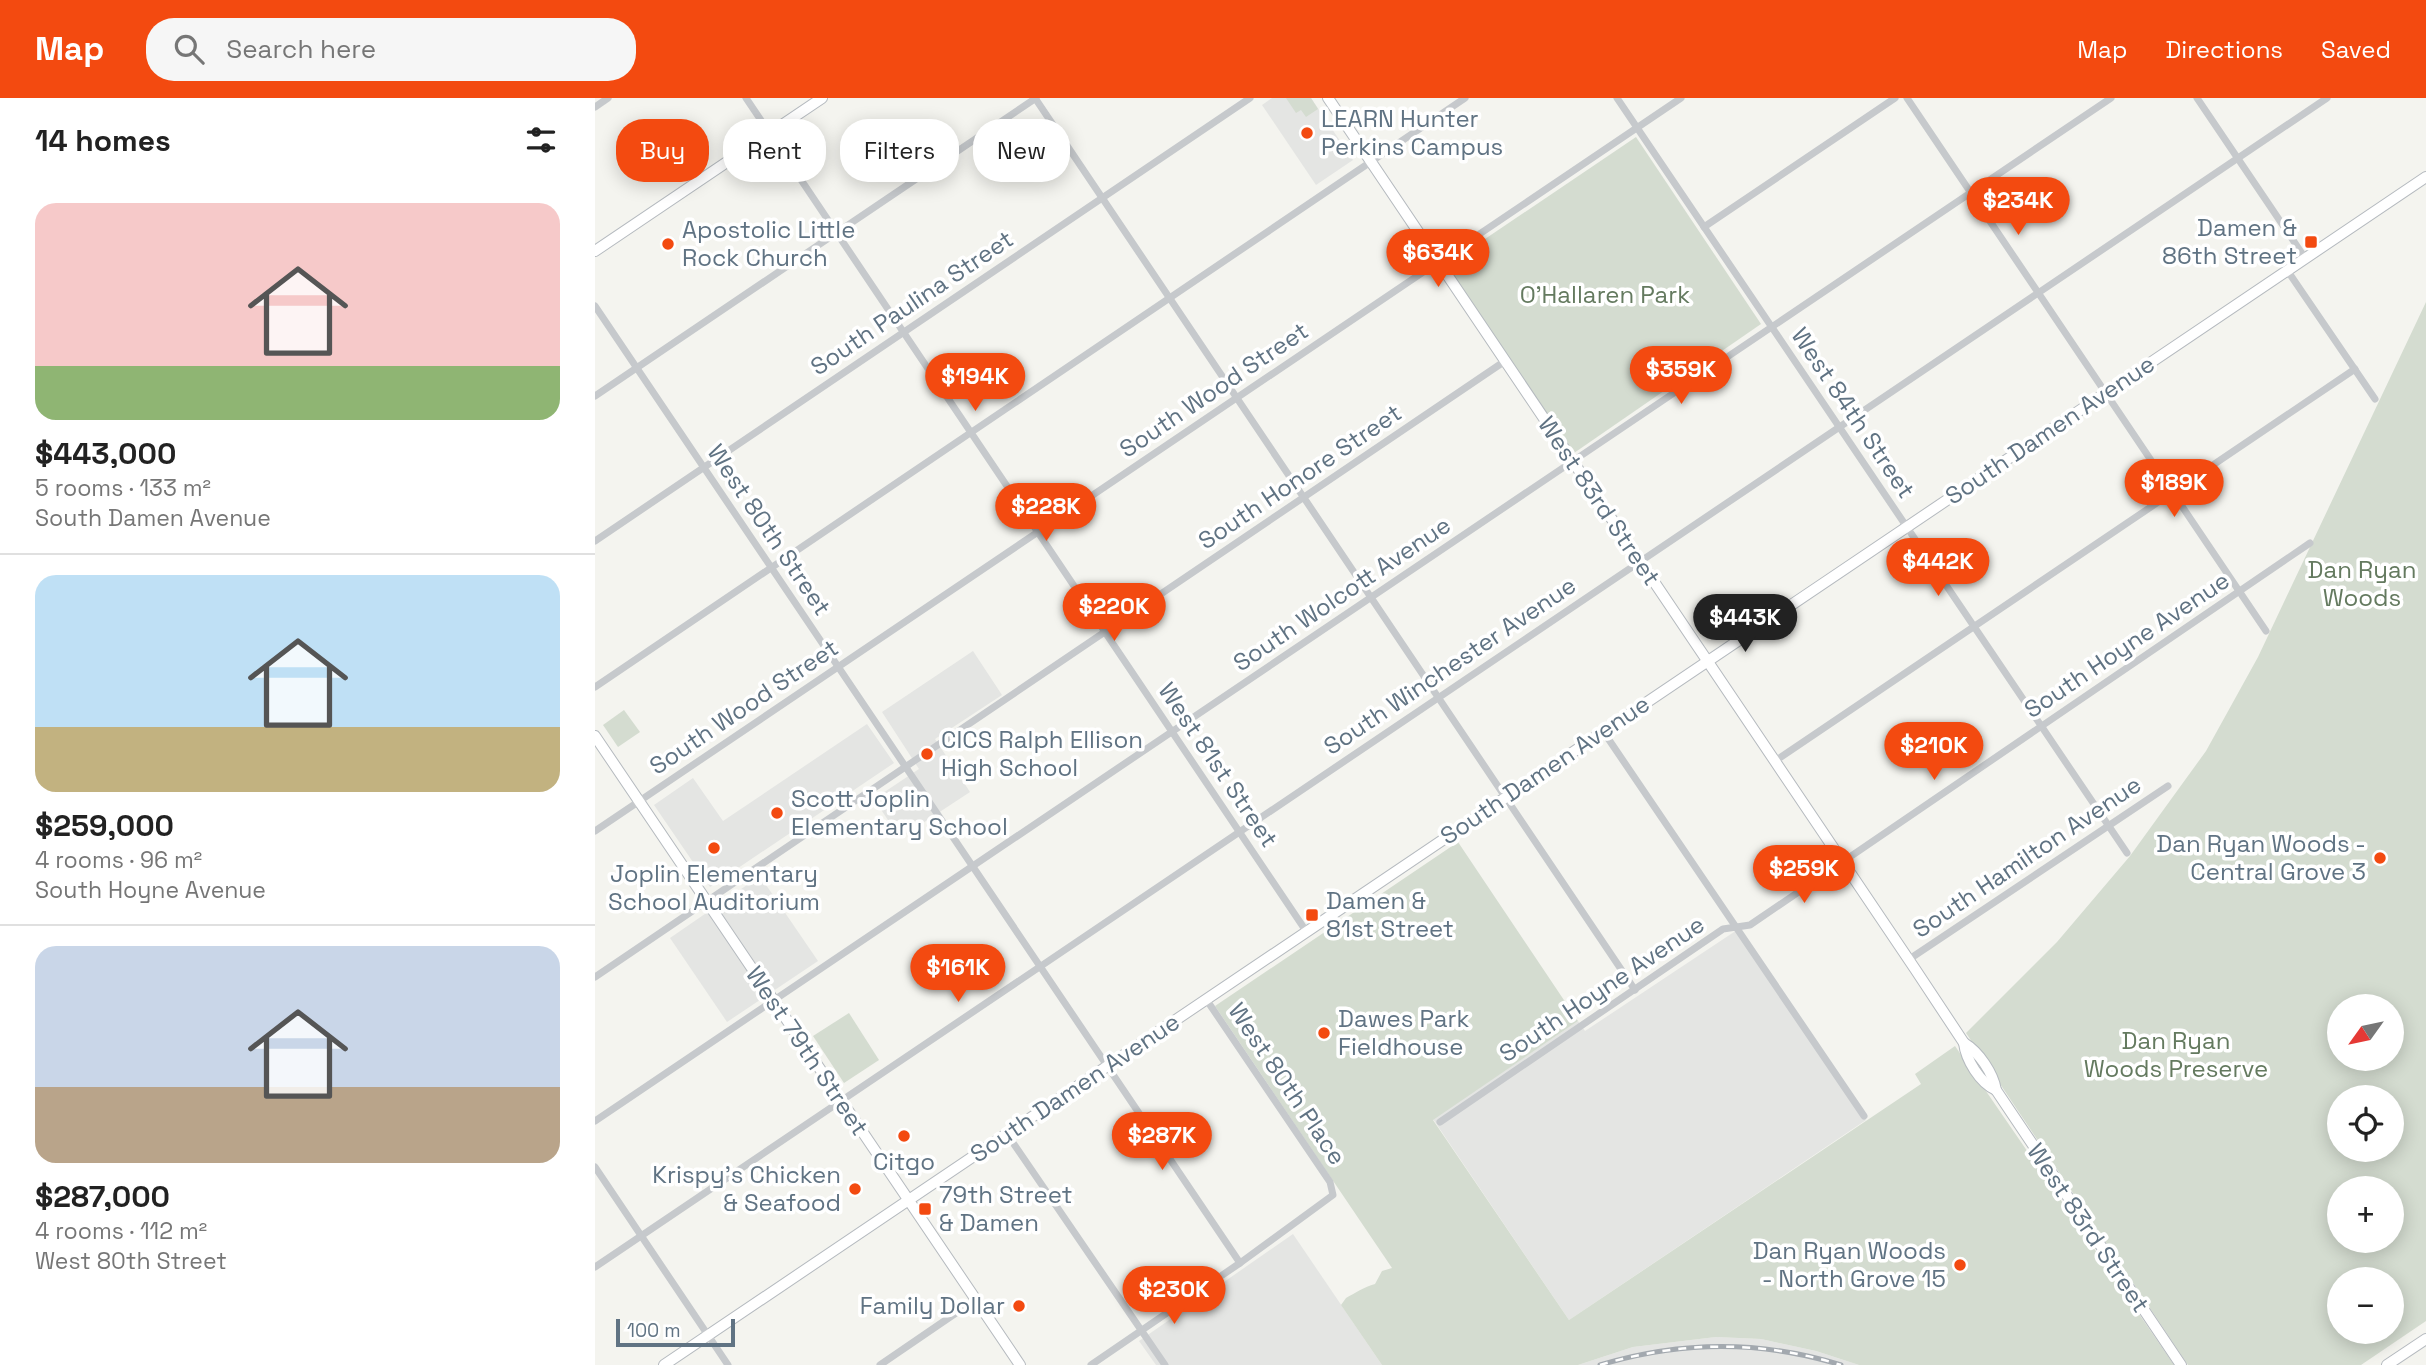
<!DOCTYPE html>
<html lang="en">
<head>
<meta charset="utf-8">
<style>
  :root { --surface:#fff; --page:#f6f6f6; --text:#222; --muted:#767676; --line:#e0e0e0; --accent:#f34a10 }
  body { margin:0; font-family:"Space Grotesk",sans-serif; background:var(--page); color:var(--text); height:100vh; display:flex; flex-direction:column; font-size:26px; white-space:nowrap }
  * { box-sizing:border-box; margin:0 }
  p { font-size:23px; color:var(--muted) }
  .icon { flex:none; width:38px; height:38px; fill:none; stroke:currentColor; stroke-width:2; stroke-linecap:round; stroke-linejoin:round }
  .map { position:relative; flex:1; overflow:hidden }
  .drawer { display:flex; flex-direction:column; background:var(--surface); width:595px }
  .drawer>* { flex:none }
  .top-card { position:absolute; left:21px; top:21px; width:665px; height:63px; display:flex; gap:14px }
  .needle { width:46px; rotate:237deg }
  .buttons { position:absolute; left:1732px; top:896px; display:grid; gap:14px }
  .buttons a { display:grid; place-items:center; width:77px; height:77px; border-radius:50%; background:var(--surface); box-shadow:0 4px 18px #0003; font-size:35px }
  .scale { position:absolute; left:21px; bottom:18px; width:119px; box-sizing:border-box; padding-left:7px; border:4px solid #607383; border-top:0; font-size:19px; line-height:24px; white-space:nowrap; color:#607383; -webkit-text-stroke:5px #fff; paint-order:stroke }
  .price { position:absolute; translate:-50% -60px; padding:0 16px; border-radius:24px; background:var(--accent); color:#fff; font-size:23px; line-height:46px; filter:drop-shadow(0 2px 4px #0008) }
  .price::after { content:''; position:absolute; left:50%; top:42px; width:21px; height:16px; margin-left:-10px; background:inherit; clip-path:polygon(0 0,100% 0,50% 100%) }
  .price.on { background:#222; color:#fff }
  ul { padding:0; list-style:none }
  li { display:grid; align-content:center; gap:14px; height:371px; padding:0 35px }
  li+li { border-top:2px solid var(--line) }
  li span { display:grid; place-items:center; height:217px; border-radius:21px; color:#555 }
  li>.icon { margin-inline-start:auto }
  span .icon { width:126px; height:126px; fill:#fffc; stroke-width:1 }
  li b { font-size:30px }
  h2 { display:flex; justify-content:space-between; align-items:center; height:84px; padding:0 35px; font-size:30px }
  .chip { padding:0 24px; border-radius:28px; background:var(--surface); box-shadow:0 4px 18px #0003; font-size:24px; line-height:63px }
  .chip.on { background:var(--accent); color:#fff }
  header { display:flex; align-items:center; gap:42px; box-sizing:border-box; height:98px; padding:0 35px; background:var(--accent); color:#fff }
  header strong { font-size:33px }
  nav { display:flex; gap:38px; margin-inline-start:auto; font-size:24px }
  .search { width:490px; height:63px; background:var(--page); display:flex; align-items:center; gap:18px; box-sizing:border-box; padding:0 24px; border-radius:28px; color:var(--muted); font-size:26px }
  main { display:flex; flex:1; min-height:0 }
  .map>svg:first-child { display:block }
  .built { fill:#e4e5e3 }
  .green { fill:#d4dcd0; fill-rule:evenodd }
  .lines { fill:none; stroke-linecap:round; stroke-linejoin:round }
  .secondary-casing { stroke:#b5babf; stroke-width:12 }
  .street { stroke:#c6c9cc; stroke-width:7 }
  .secondary { stroke:#fff; stroke-width:10 }
  .rail-casing { stroke:#a3a9af; stroke-width:5 }
  .rail { stroke:#fff; stroke-width:2.5; stroke-dasharray:8; stroke-linecap:butt }
  .poi-dot { fill:#f34a10; stroke:#fff; stroke-width:2.5 }
  .labels { text-anchor:middle; stroke-width:7; stroke-linejoin:round; paint-order:stroke }
  .poi-label { font-size:24px; fill:#607383; stroke:#fff; text-anchor:start }
  .park-label { font-size:24px; fill:#647a5f; stroke:#fff }
  .street-label { font-size:24px; fill:#607383; stroke:#fff }
</style>
</head>
<body>
<header>
<strong>Map</strong>
<div class="search"><svg class="icon" aria-label="search" viewBox="0 0 24 24"><circle cx="10" cy="10" r="6"/><path d="M15 15l6 6"/></svg>Search here</div>
<nav><a>Map</a><a>Directions</a><a>Saved</a></nav>
</header>
<main>
<section class="drawer">
<h2>14 homes<svg class="icon" aria-label="filters" viewBox="0 0 24 24"><path d="M4 7h16M4 17h16"/><circle cx="9" cy="7" r="2"/><circle cx="15" cy="17" r="2"/></svg></h2>
<ul>
<li><span style="background:linear-gradient(#f6c9c9 75%,#8fb573 0)"><svg class="icon" aria-label="home" viewBox="0 0 24 24"><path d="M3 11l9-7 9 7M6 9v11h12V9"/></svg></span><div><b>$443,000</b><p>5 rooms · 133 m²</p><p>South Damen Avenue</p></div></li>
<li><span style="background:linear-gradient(#bfe0f5 70%,#c2b280 0)"><svg class="icon" aria-label="home" viewBox="0 0 24 24"><path d="M3 11l9-7 9 7M6 9v11h12V9"/></svg></span><div><b>$259,000</b><p>4 rooms · 96 m²</p><p>South Hoyne Avenue</p></div></li>
<li><span style="background:linear-gradient(#c9d6e8 65%,#b9a48a 0)"><svg class="icon" aria-label="home" viewBox="0 0 24 24"><path d="M3 11l9-7 9 7M6 9v11h12V9"/></svg></span><div><b>$287,000</b><p>4 rooms · 112 m²</p><p>West 80th Street</p></div></li>
</ul>
</section>
<div class="map">
<svg width="1831" height="1267" viewBox="0 0 1831 1267">
  <rect width="100%" height="100%" fill="#f4f4ef"/>
  <g class="built">
    <path d="M677,0H716L758,62L721,87L667,7Z"/>
    <path d="M378,553L407,597L340,641L375,694L305,740L279,701L324,671L287,614Z"/>
    <path d="M272,626L299,665L115,789L59,707L98,680L128,723Z"/>
    <path d="M165,778L223,863L132,924L75,840Z"/>
    <path d="M1142,832L1271,1022L974,1222L838,1021L983,923L990,933Z"/>
    <path d="M698,1136L787,1267H561L544,1243Z"/>
    <path d="M1121,1239L1166,1241L1221,1253L1264,1267H983L1038,1249Z"/>
  </g>
  <g class="green">
    <path d="M691,0H716L723,11L711,19L706,12L701,15Z"/>
    <path d="M1041,39L1166,226L979,355L855,173L853,166Z"/>
    <path d="M1831,204V1223L1766,1267H1593L1371,935L1462,844L1535,758L1611,653L1663,559ZM1745,908H1797V961H1745ZM1745,999H1797V1052H1745ZM1745,1090H1797V1143H1745ZM1745,1181H1797V1234H1745Z"/>
    <path d="M29,612L45,634L23,649L8,627Z"/>
    <path d="M863,744L983,923L838,1022L974,1222L1326,986L1320,976L1360,948L1579,1267H1264L1221,1253L1166,1241L1121,1239L1038,1249L983,1267H787L746,1207L751,1200C760,1195 769,1189 780,1186L787,1173L797,1170L620,908Z"/>
    <path d="M254,915L284,962L249,985L218,938Z"/>
  </g>
  <g class="lines">
    <g class="secondary-casing">
      <g id="secondary">
        <path d="M733,0L1320,871L1369,945C1371,962 1385,985 1401,992"/>
        <path d="M0,153L227,0"/>
        <path d="M0,638L425,1267"/>
        <path d="M1369,945C1384,954 1398,975 1401,992L1586,1267"/>
        <path d="M69,1267L1831,79"/>
        <path d="M1792,1267L1831,1241"/>
      </g>
    </g>
    <g class="street">
      <path d="M151,0L711,833"/>
      <path d="M440,0L1040,892"/>
      <path d="M1022,0L1532,755"/>
      <path d="M1312,0L1671,533"/>
      <path d="M1602,0L1710,160"/>
      <path d="M0,9L13,0"/>
      <path d="M1109,129L1300,0"/>
      <path d="M1692,172L1780,301"/>
      <path d="M0,208L645,1165"/>
      <path d="M0,298L441,0"/>
      <path d="M0,443L655,0"/>
      <path d="M0,589L870,0"/>
      <path d="M1008,633L1269,1018"/>
      <path d="M1180,663L1760,271"/>
      <path d="M0,733L1086,0"/>
      <path d="M1313,862L1573,688"/>
      <path d="M0,879L910,263"/>
      <path d="M0,1023L1516,0"/>
      <path d="M845,1024L1128,831L1155,827L1715,445"/>
      <path d="M412,1036L570,1267"/>
      <path d="M0,1069L133,1267"/>
      <path d="M0,1169L1732,0"/>
      <path d="M285,1267L380,1202"/>
      <path d="M496,1267L645,1165L738,1097L735,1084L611,901"/>
    </g>
    <use href="#secondary" class="secondary"/>
    <g class="rail-casing">
      <path id="rail" d="M1005,1267C1085,1243 1166,1242 1246,1267"/>
    </g>
    <use href="#rail" class="rail"/>
  </g>
  <g class="poi-dot">
    <circle cx="712" cy="35" r="7"/>
    <rect x="1709" y="137" width="14" height="14" rx="3.5"/>
    <circle cx="73" cy="146" r="7"/>
    <circle cx="332" cy="656" r="7"/>
    <circle cx="182" cy="715" r="7"/>
    <circle cx="119" cy="750" r="7"/>
    <circle cx="1785" cy="760" r="7"/>
    <rect x="710" y="810" width="14" height="14" rx="3.5"/>
    <circle cx="729" cy="935" r="7"/>
    <circle cx="309" cy="1038" r="7"/>
    <circle cx="260" cy="1091" r="7"/>
    <rect x="323" y="1104" width="14" height="14" rx="3.5"/>
    <circle cx="1365" cy="1167" r="7"/>
    <circle cx="424" cy="1208" r="7"/>
  </g>
  <g class="labels">
    <g class="poi-label">
      <text x="726" y="29">LEARN Hunter<tspan x="726" dy="28">Perkins Campus</tspan></text>
      <text x="1702" y="138" text-anchor="end">Damen &amp;<tspan x="1702" dy="28">86th Street</tspan></text>
      <text x="87" y="140">Apostolic Little<tspan x="87" dy="28">Rock Church</tspan></text>
      <text x="346" y="650">CICS Ralph Ellison<tspan x="346" dy="28">High School</tspan></text>
      <text x="196" y="709">Scott Joplin<tspan x="196" dy="28">Elementary School</tspan></text>
      <text x="1771" y="754" text-anchor="end">Dan Ryan Woods -<tspan x="1771" dy="28">Central Grove 3</tspan></text>
      <text x="119" y="784" text-anchor="middle">Joplin Elementary<tspan x="119" dy="28">School Auditorium</tspan></text>
      <text x="731" y="811">Damen &amp;<tspan x="731" dy="28">81st Street</tspan></text>
      <text x="743" y="929">Dawes Park<tspan x="743" dy="28">Fieldhouse</tspan></text>
      <text x="309" y="1072" text-anchor="middle">Citgo</text>
      <text x="246" y="1085" text-anchor="end">Krispy's Chicken<tspan x="246" dy="28">&amp; Seafood</tspan></text>
      <text x="344" y="1105">79th Street<tspan x="344" dy="28">&amp; Damen</tspan></text>
      <text x="1351" y="1161" text-anchor="end">Dan Ryan Woods<tspan x="1351" dy="28">- North Grove 15</tspan></text>
      <text x="410" y="1216" text-anchor="end">Family Dollar</text>
    </g>
    <g class="park-label">
      <text x="1010" y="205">O'Hallaren Park</text>
      <text x="1767" y="480">Dan Ryan<tspan x="1767" dy="28">Woods</tspan></text>
      <text x="1581" y="951">Dan Ryan<tspan x="1581" dy="28">Woods Preserve</tspan></text>
    </g>
    <g class="street-label">
      <text transform="translate(317 205) rotate(-34)" y="8">South Paulina Street</text>
      <text transform="translate(619 292) rotate(-34)" y="8">South Wood Street</text>
      <text transform="translate(1258 315) rotate(56)" y="8">West 84th Street</text>
      <text transform="translate(1455 332) rotate(-34)" y="8">South Damen Avenue</text>
      <text transform="translate(705 379) rotate(-34)" y="8">South Honore Street</text>
      <text transform="translate(1004 403) rotate(56)" y="8">West 83rd Street</text>
      <text transform="translate(174 432) rotate(56)" y="8">West 80th Street</text>
      <text transform="translate(747 496) rotate(-34)" y="8">South Wolcott Avenue</text>
      <text transform="translate(1532 547) rotate(-34)" y="8">South Hoyne Avenue</text>
      <text transform="translate(855 568) rotate(-34)" y="8">South Winchester Avenue</text>
      <text transform="translate(149 609) rotate(-34)" y="8">South Wood Street</text>
      <text transform="translate(623 667) rotate(56)" y="8">West 81st Street</text>
      <text transform="translate(950 672) rotate(-34)" y="8">South Damen Avenue</text>
      <text transform="translate(1432 759) rotate(-34)" y="8">South Hamilton Avenue</text>
      <text transform="translate(1007 891) rotate(-34)" y="8">South Hoyne Avenue</text>
      <text transform="translate(212 953) rotate(56)" y="8">West 79th Street</text>
      <text transform="translate(692 986) rotate(56)" y="8">West 80th Place</text>
      <text transform="translate(480 990) rotate(-34)" y="8">South Damen Avenue</text>
      <text transform="translate(1493 1130) rotate(56)" y="8">West 83rd Street</text>
    </g>
  </g>
</svg>
<div class="buttons">
<a><svg class="needle" viewBox="-14 -14 28 28"><path d="M0-13l5 13h-10z" fill="#e53935"/><path d="M0 13l5-13h-10z" fill="#767676"/></svg></a>
<a><svg class="icon" aria-label="locate" viewBox="0 0 24 24"><circle cx="12" cy="12" r="6"/><path d="M12 2v4M12 18v4M2 12h4M18 12h4"/></svg></a>
<a>+</a>
<a>−</a>
</div>
<div class="scale">100 m</div>
<b class="price" style="left:1423px;top:139px">$234K</b>
<b class="price" style="left:843px;top:191px">$634K</b>
<b class="price" style="left:1086px;top:308px">$359K</b>
<b class="price" style="left:380px;top:315px">$194K</b>
<b class="price" style="left:1579px;top:421px">$189K</b>
<b class="price" style="left:451px;top:445px">$228K</b>
<b class="price" style="left:1343px;top:500px">$442K</b>
<b class="price" style="left:519px;top:545px">$220K</b>
<b class="price on" style="left:1150px;top:556px">$443K</b>
<b class="price" style="left:1339px;top:684px">$210K</b>
<b class="price" style="left:1209px;top:807px">$259K</b>
<b class="price" style="left:363px;top:906px">$161K</b>
<b class="price" style="left:567px;top:1074px">$287K</b>
<b class="price" style="left:579px;top:1228px">$230K</b>
<div class="top-card">
<a class="chip on">Buy</a>
<a class="chip">Rent</a>
<a class="chip">Filters</a>
<a class="chip">New</a>
</div>
</div>
</main>
</body>
</html>
